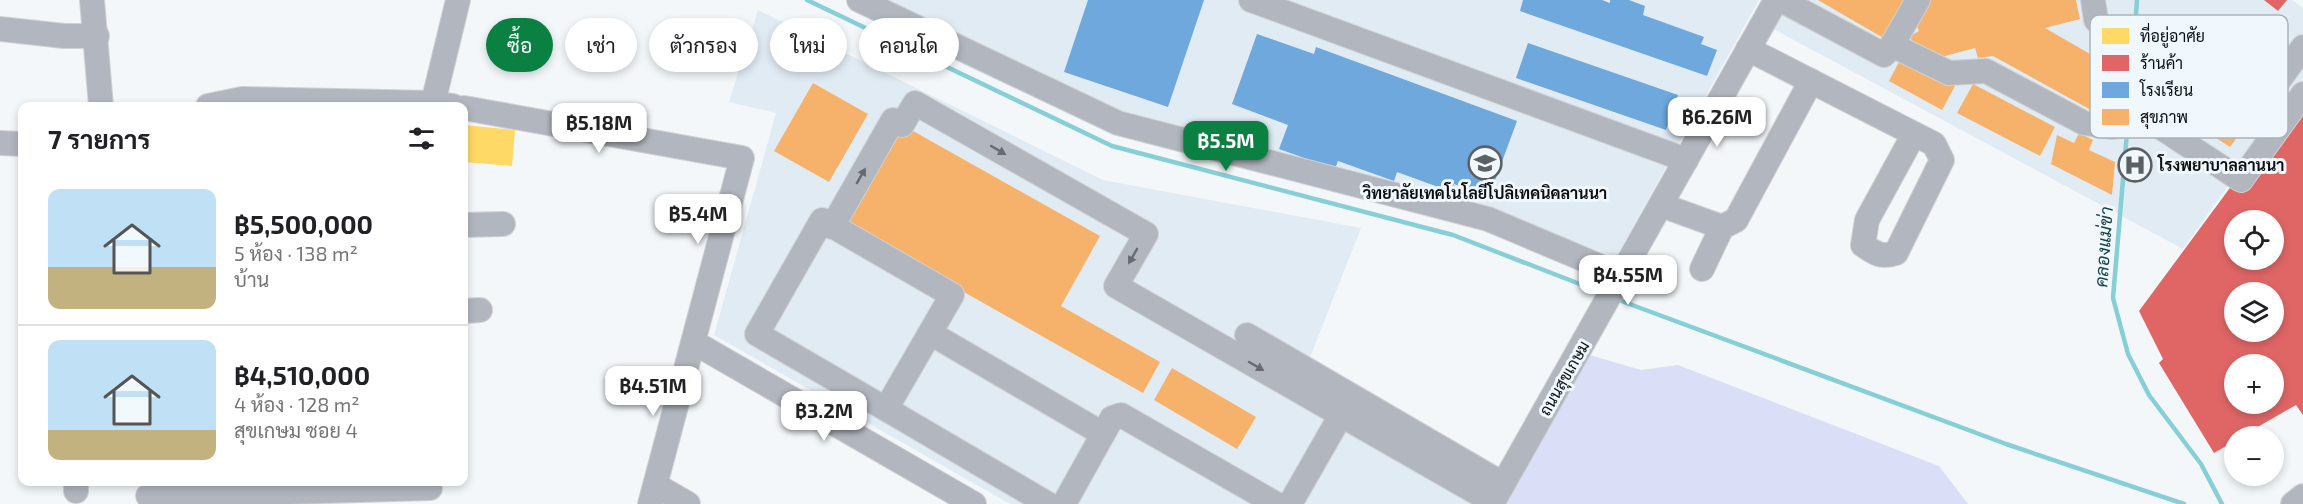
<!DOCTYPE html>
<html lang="th">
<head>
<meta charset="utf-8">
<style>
  :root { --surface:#fff; --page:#f6f6f6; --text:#202124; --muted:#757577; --line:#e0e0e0; --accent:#0b8043 }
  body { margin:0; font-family:"Exo 2",Sarabun,sans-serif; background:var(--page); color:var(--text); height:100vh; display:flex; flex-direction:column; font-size:22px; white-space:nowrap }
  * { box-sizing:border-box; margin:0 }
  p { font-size:20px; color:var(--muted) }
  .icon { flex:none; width:33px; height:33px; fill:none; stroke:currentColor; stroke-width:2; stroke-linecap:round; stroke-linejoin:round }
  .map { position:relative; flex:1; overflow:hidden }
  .side { position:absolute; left:18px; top:102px; width:450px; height:384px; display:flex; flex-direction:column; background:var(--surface); border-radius:12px; box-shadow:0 3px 9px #0003 }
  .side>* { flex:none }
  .hud { position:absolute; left:486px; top:18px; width:570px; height:54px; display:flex; gap:12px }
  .buttons { position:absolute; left:2224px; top:210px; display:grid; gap:12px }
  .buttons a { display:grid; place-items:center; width:60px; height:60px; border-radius:50%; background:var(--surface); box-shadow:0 3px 9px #0003; font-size:30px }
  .price { position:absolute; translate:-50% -51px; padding:0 14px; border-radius:12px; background:#fff; color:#222; font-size:20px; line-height:39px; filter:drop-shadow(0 2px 3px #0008) }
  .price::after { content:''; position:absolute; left:50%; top:36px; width:18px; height:14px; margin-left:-9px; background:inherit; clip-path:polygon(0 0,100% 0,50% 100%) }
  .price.current { background:var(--accent); color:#fff }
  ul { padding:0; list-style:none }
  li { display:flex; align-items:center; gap:18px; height:150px; padding:0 30px }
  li+li { border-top:2px solid var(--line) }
  li span { display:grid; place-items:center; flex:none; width:168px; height:120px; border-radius:12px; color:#555 }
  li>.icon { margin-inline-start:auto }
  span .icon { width:72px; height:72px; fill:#fffc; stroke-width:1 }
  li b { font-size:26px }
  h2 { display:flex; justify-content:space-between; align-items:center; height:72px; padding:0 30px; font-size:26px }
  .tag { padding:0 21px; border-radius:27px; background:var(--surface); box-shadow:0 3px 9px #0003; font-size:21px; line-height:54px }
  .tag.current { background:var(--accent); color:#fff }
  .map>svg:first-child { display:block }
  .built { fill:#e1ebf4 }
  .green { fill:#dadff7 }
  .homes { fill:#ffd966 }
  .shops { fill:#e06666; fill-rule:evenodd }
  .schools { fill:#6fa8dc }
  .health { fill:#f6b26b }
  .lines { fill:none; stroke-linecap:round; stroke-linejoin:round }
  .stream { stroke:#86cfd7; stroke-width:4.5 }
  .minor-casing { stroke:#d0d2d4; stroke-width:26 }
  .minor { stroke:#b2b6be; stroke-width:24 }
  .oneway { fill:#676a70 }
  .labels { text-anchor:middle; stroke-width:6; stroke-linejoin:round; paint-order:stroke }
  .poi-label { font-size:16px; font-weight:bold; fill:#0b0e10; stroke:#f0f8fe; text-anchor:start }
  .street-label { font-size:16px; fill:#0b0e10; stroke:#f0f8fe }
  .water-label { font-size:18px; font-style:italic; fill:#124246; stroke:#f0f8fe }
  .key { fill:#f0f8fe; stroke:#abb2b7; stroke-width:1.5 }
  .key-label { font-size:16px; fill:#0b0e10 }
</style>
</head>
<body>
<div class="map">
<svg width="2303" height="504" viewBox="0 0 2303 504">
  <rect width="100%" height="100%" fill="#f4f7fa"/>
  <g class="built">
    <path d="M881,0H1759L1616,257L1494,213L1109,113Z"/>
    <path d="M1781,0H2292L2303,8V81L2183,249L1766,25Z"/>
    <path d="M758,10L1103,180L1361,228L1307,365L1478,504H1010L714,335L776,113L729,102Z"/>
  </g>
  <path class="green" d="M1590,355L1641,370L1678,365L1939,466L1968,504H1507Z"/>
  <path class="homes" d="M464,125L515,130L512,166L464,162Z"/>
  <g class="shops">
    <path d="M2264,0H2287L2278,11Z"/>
    <path d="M2303,89V415L2296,405L2242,436H2235V441L2214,453L2159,363L2163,359L2139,311ZM2235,220H2274V260H2235ZM2235,292H2274V332H2235ZM2235,364H2274V404H2235Z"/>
  </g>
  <g class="schools">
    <path d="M1088,0H1204L1168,107L1064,72Z"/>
    <path d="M1523,0H1602L1610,3V0H1629L1645,6L1643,15L1704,37L1701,44L1717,50L1707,76L1520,11Z"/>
    <path d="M1257,34L1314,54L1316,47L1517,121L1489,197L1454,184L1452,192L1397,172L1394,181L1338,161L1335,169L1279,149L1288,125L1232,104Z"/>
    <path d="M1528,43L1678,95L1666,130L1516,78Z"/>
  </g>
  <g class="health">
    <path d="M1818,0H1908L1885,39Z"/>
    <path d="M1925,0H2076L2080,19L2045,28L2116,69L2119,79L2112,82L2122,109L2102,116L1993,56L1978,58L1975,48L1926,61L1914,47L1910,36L1919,31L1914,19Z"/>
    <path d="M2173,40L2191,52L2185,61L2258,109L2230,147L2166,105L2160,61Z"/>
    <path d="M1901,58L1955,86L1942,110L1889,81Z"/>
    <path d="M813,83L868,114L829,182L774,151Z"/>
    <path d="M1973,84L2055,127L2040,156L1957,113Z"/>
    <path d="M890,118L1100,236L1061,306L1160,362L1143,393L834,219Z"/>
    <path d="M2079,133L2093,140L2089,150L2115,162L2112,195L2051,164L2057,135L2074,143Z"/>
    <path d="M1172,368L1256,417L1237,449L1154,400Z"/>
  </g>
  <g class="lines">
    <g class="stream">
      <path d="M807,0L1112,146L1453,235L1603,293"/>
      <path d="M2128,118L2137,0"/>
      <path d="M2127,132L2113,298L2128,354L2149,395L2201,464L2222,504"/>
      <path d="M1616,299L2006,444L2184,504"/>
    </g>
    <g class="minor-casing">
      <g id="minor">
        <path d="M92,0L101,106"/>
        <path d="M859,0L1118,123L1488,219L1621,275"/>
        <path d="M1251,0L1686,160"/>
        <path d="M1781,0L1884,55L1892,45L1949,73L1986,71L2084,123L2111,127L2154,123L2241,180L2303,94"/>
        <path d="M2093,0L2096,20"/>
        <path d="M0,29L64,36H97"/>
        <path d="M1892,45L1918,0"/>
        <path d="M2209,47L2272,90L2303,47"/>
        <path d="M1748,49L1934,144L1942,160L1896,253C1881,258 1875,253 1863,245L1867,220L1914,134"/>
        <path d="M433,103L458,0"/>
        <path d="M208,106L242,99L433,103L453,106"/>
        <path d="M464,108L742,158L650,504"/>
        <path d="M0,143L22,144"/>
        <path d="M1661,205L1722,227L1736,220L1811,81"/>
        <path d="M464,225L503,224"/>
        <path d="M832,227L893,120L902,125L915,103L1146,234L1116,286L1493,502"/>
        <path d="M1702,269L1722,227"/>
        <path d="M464,311L480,310"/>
        <path d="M930,333L952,295L822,220L757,334L886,409L930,333L1103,434L1112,418L1121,415L1276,504"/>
        <path d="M1247,335L1503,484"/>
        <path d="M695,343L974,504"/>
        <path d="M886,409L1048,504"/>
        <path d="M657,486L688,504"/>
        <path d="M76,491V482"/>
        <path d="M148,496L430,488"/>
        <path d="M1064,504L1103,434"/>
        <path d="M1290,504L1341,415"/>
        <path d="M1492,504L1776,0"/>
        <path d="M2293,504L2303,496"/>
      </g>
    </g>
    <use href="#minor" class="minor"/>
  </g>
  <defs><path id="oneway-solid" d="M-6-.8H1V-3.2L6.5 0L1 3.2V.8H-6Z" transform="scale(1.5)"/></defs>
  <g class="oneway">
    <use href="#oneway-solid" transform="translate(998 150) rotate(30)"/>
    <use href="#oneway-solid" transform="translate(861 176) rotate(-60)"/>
    <use href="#oneway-solid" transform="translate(1133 256) rotate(120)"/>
    <use href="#oneway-solid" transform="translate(1256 366) rotate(30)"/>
  </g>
  <defs>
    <g id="university-ring" transform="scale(1.725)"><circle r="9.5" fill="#f0f8fe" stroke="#5d6062" stroke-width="1.5"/><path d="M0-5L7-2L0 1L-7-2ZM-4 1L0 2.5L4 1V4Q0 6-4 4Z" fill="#5d6062"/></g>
    <g id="hospital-ring" transform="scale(1.725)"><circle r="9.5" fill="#f0f8fe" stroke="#5d6062" stroke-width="1.5"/><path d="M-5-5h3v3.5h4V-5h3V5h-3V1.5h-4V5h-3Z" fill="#5d6062"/></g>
  </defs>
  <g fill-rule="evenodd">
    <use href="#university-ring" x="1485" y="163"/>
    <use href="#hospital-ring" x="2135" y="165"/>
  </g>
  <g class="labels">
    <g class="poi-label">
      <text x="2158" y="171">โรงพยาบาลลานนา</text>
      <text x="1485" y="199" text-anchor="middle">วิทยาลัยเทคโนโลยีโปลิเทคนิคลานนา</text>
    </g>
    <g class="street-label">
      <text transform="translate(1564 378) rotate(-60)" y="6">ถนนสุขเกษม</text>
    </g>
    <g class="water-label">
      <text transform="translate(2104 247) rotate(-86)" y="6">คลองแม่ข่า</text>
    </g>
  </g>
  <rect x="2090" y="15" width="198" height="123" rx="9" class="key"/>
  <rect x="2102" y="28" width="27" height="16" fill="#ffd966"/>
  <rect x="2102" y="55" width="27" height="16" fill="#e06666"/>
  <rect x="2102" y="82" width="27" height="16" fill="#6fa8dc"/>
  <rect x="2102" y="109" width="27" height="16" fill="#f6b26b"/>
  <g class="key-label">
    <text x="2140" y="42">ที่อยู่อาศัย</text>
    <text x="2140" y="69">ร้านค้า</text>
    <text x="2140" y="96">โรงเรียน</text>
    <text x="2140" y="123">สุขภาพ</text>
  </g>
</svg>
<div class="buttons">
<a><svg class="icon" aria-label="locate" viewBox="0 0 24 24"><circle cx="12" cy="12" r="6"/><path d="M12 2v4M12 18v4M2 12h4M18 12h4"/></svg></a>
<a><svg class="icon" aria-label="layers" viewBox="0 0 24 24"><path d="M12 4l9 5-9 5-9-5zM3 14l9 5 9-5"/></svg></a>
<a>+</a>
<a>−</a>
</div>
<b class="price" style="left:1717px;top:148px">฿6.26M</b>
<b class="price" style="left:599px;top:154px">฿5.18M</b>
<b class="price current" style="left:1226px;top:172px">฿5.5M</b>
<b class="price" style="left:698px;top:245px">฿5.4M</b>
<b class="price" style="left:1628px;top:306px">฿4.55M</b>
<b class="price" style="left:653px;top:417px">฿4.51M</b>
<b class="price" style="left:824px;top:442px">฿3.2M</b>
<div class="hud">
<a class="tag current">ซื้อ</a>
<a class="tag">เช่า</a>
<a class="tag">ตัวกรอง</a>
<a class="tag">ใหม่</a>
<a class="tag">คอนโด</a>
</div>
<section class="side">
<h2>7 รายการ<svg class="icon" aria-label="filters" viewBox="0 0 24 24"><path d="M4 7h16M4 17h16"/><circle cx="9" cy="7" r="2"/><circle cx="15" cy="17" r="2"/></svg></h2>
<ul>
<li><span style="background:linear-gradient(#bfe0f5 65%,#c2b280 0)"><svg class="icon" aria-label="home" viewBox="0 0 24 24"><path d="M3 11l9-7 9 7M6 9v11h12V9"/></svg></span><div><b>฿5,500,000</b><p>5 ห้อง · 138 m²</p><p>บ้าน</p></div></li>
<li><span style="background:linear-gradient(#bfe0f5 75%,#c2b280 0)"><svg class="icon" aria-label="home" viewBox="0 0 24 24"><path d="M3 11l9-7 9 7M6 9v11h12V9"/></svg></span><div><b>฿4,510,000</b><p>4 ห้อง · 128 m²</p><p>สุขเกษม ซอย 4</p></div></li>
</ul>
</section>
</div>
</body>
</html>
